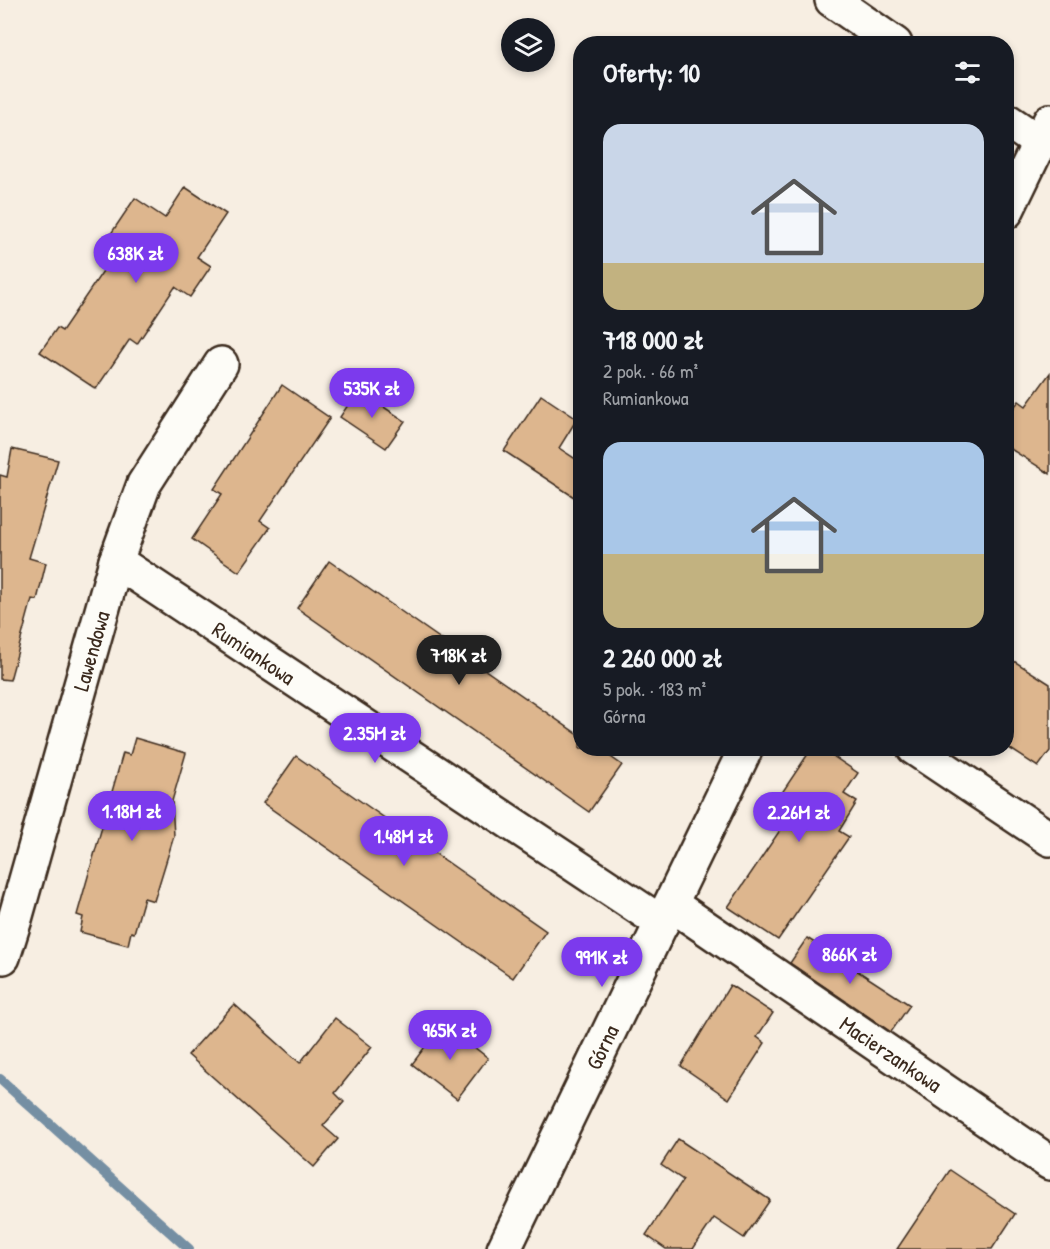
<!DOCTYPE html>
<html lang="pl">
<head>
<meta charset="utf-8">
<style>
  :root { --surface:#171b24; --page:#242831; --text:#f1f3f6; --muted:#9ea1a6; --accent:#7c3aed }
  body { margin:0; font-family:"Patrick Hand",sans-serif; background:var(--page); color:var(--text); height:100vh; display:flex; flex-direction:column; font-size:22px; white-space:nowrap }
  * { box-sizing:border-box; margin:0 }
  p { font-size:20px; color:var(--muted) }
  .icon { flex:none; width:33px; height:33px; fill:none; stroke:currentColor; stroke-width:2; stroke-linecap:round; stroke-linejoin:round }
  .map { position:relative; flex:1; overflow:hidden }
  .drawer { position:absolute; left:573px; top:36px; width:441px; height:720px; display:flex; flex-direction:column; background:var(--surface); border-radius:24px; box-shadow:0 3px 9px #0003 }
  .drawer>* { flex:none }
  .tools { position:absolute; left:501px; top:18px; display:grid; gap:12px }
  .tools a { display:grid; place-items:center; width:54px; height:54px; border-radius:50%; background:var(--surface); box-shadow:0 3px 9px #0003; font-size:30px }
  .price { position:absolute; translate:-50% -51px; padding:0 14px; border-radius:21px; background:var(--accent); color:#fff; font-size:20px; line-height:39px; filter:drop-shadow(0 2px 3px #0008) }
  .price::after { content:''; position:absolute; left:50%; top:36px; width:18px; height:14px; margin-left:-9px; background:inherit; clip-path:polygon(0 0,100% 0,50% 100%) }
  .price.on { background:#222; color:#fff }
  ul { padding:0; list-style:none }
  li { display:grid; align-content:center; gap:12px; height:318px; padding:0 30px }
  li span { display:grid; place-items:center; height:186px; border-radius:18px; color:#555 }
  li>.icon { margin-inline-start:auto }
  span .icon { width:108px; height:108px; fill:#fffc; stroke-width:1 }
  li b { font-size:26px }
  h2 { display:flex; justify-content:space-between; align-items:center; height:72px; padding:0 30px; font-size:26px }
  .map>svg:first-child { display:block }
  .lines { fill:none; stroke-linecap:round; stroke-linejoin:round }
  .stream { stroke:#758fa3; stroke-width:10 }
  .building { fill:#ddb68e; stroke:#3b2a1e; stroke-width:1.5 }
  .minor-casing { stroke:#3b2a1e; stroke-width:38 }
  .minor { stroke:#fdfcf7; stroke-width:33 }
  .labels { text-anchor:middle; stroke-width:5; stroke-linejoin:round; paint-order:stroke }
  .street-label { font-size:22px; fill:#3b2a1e; stroke:#fdfcf7 }
</style>
</head>
<body>
<div class="map">
<svg width="1050" height="1249" viewBox="0 0 1050 1249">
  <rect width="100%" height="100%" fill="#f7eee2"/>
  <filter id="ink" filterUnits="userSpaceOnUse"><feTurbulence type="fractalNoise" baseFrequency=".0167" numOctaves="2"/><feDisplacementMap in="SourceGraphic" scale="12" xChannelSelector="R" yChannelSelector="G"/><feConvolveMatrix kernelMatrix="1 2 1 2 8 2 1 2 1" color-interpolation-filters="sRGB"/></filter>
  <g filter="url(#ink)">
    <g class="lines">
      <path class="stream" d="M0,1079L189,1249"/>
    </g>
    <g class="building">
      <path d="M185,187L226,214L197,257L211,266L190,297L175,287L137,344L130,339L96,389L40,352L57,328L62,331L118,249L106,241L135,198L165,218Z"/>
      <path d="M1050,373V474L1006,446V417L1019,401L1026,406Z"/>
      <path d="M282,385L330,418L260,521L270,528L239,572L192,539L222,494L214,489Z"/>
      <path d="M358,390L405,421L386,448L340,417Z"/>
      <path d="M541,395L577,419L559,448L580,462V501L504,451Z"/>
      <path d="M12,449L58,460L29,558L46,563L37,600L32,599L10,680L0,679V475L7,477Z"/>
      <path d="M329,561L580,736V748H598L622,765L589,812L297,608Z"/>
      <path d="M1006,656L1050,684V751L1038,767L1006,746Z"/>
      <path d="M135,738L186,753L172,801L174,836L154,901L144,898L134,933L131,932L128,945L80,932L83,917L77,915L123,753L130,755Z"/>
      <path d="M812,748H821L858,773L844,794L857,802L839,831L849,837L778,940L728,907L787,820L771,809Z"/>
      <path d="M296,756L546,931L513,978L263,803Z"/>
      <path d="M807,938L910,1005L891,1032L790,963Z"/>
      <path d="M730,985L773,1013L757,1037L765,1043L729,1099L681,1066Z"/>
      <path d="M234,1004L300,1063L335,1018L372,1047L335,1093L344,1102L323,1126L338,1139L314,1167L188,1055Z"/>
      <path d="M443,1023L488,1058L457,1099L412,1064Z"/>
      <path d="M678,1139L770,1200L744,1238L714,1218L693,1249H666L646,1235L683,1180L661,1165Z"/>
      <path d="M950,1170L1015,1214L992,1249H897Z"/>
    </g>
    <g class="lines">
      <g class="minor-casing">
        <g id="minor">
          <path d="M832,0L895,44"/>
          <path d="M1006,120L1040,143"/>
          <path d="M1006,212L1050,121"/>
          <path d="M116,561L662,923"/>
          <path d="M914,748L1050,839"/>
          <path d="M671,904L1050,1163"/>
          <path d="M3,957L15,919L116,561L144,484L221,364"/>
          <path d="M504,1249L746,748"/>
        </g>
      </g>
      <use href="#minor" class="minor"/>
    </g>
  </g>
  <g class="labels">
    <g class="street-label">
      <text transform="translate(91 651) rotate(-74)" y="8">Lawendowa</text>
      <text transform="translate(254 653) rotate(34)" y="8">Rumiankowa</text>
      <text transform="translate(602 1047) rotate(-64)" y="8">Górna</text>
      <text transform="translate(891 1054) rotate(34)" y="8">Macierzankowa</text>
    </g>
  </g>
</svg>
<div class="tools">
<a><svg class="icon" aria-label="layers" viewBox="0 0 24 24"><path d="M12 4l9 5-9 5-9-5zM3 14l9 5 9-5"/></svg></a>
</div>
<b class="price" style="left:136px;top:284px">638K zł</b>
<b class="price" style="left:372px;top:419px">535K zł</b>
<b class="price on" style="left:459px;top:686px">718K zł</b>
<b class="price" style="left:375px;top:764px">2.35M zł</b>
<b class="price" style="left:132px;top:842px">1.18M zł</b>
<b class="price" style="left:799px;top:843px">2.26M zł</b>
<b class="price" style="left:404px;top:867px">1.48M zł</b>
<b class="price" style="left:850px;top:985px">866K zł</b>
<b class="price" style="left:602px;top:988px">991K zł</b>
<b class="price" style="left:450px;top:1061px">965K zł</b>
<section class="drawer">
<h2>Oferty: 10<svg class="icon" aria-label="filters" viewBox="0 0 24 24"><path d="M4 7h16M4 17h16"/><circle cx="9" cy="7" r="2"/><circle cx="15" cy="17" r="2"/></svg></h2>
<ul>
<li><span style="background:linear-gradient(#c9d6e8 75%,#c2b280 0)"><svg class="icon" aria-label="home" viewBox="0 0 24 24"><path d="M3 11l9-7 9 7M6 9v11h12V9"/></svg></span><div><b>718 000 zł</b><p>2 pok. · 66 m²</p><p>Rumiankowa</p></div></li>
<li><span style="background:linear-gradient(#a9c7e8 60%,#c2b280 0)"><svg class="icon" aria-label="home" viewBox="0 0 24 24"><path d="M3 11l9-7 9 7M6 9v11h12V9"/></svg></span><div><b>2 260 000 zł</b><p>5 pok. · 183 m²</p><p>Górna</p></div></li>
</ul>
</section>
</div>
</body>
</html>
